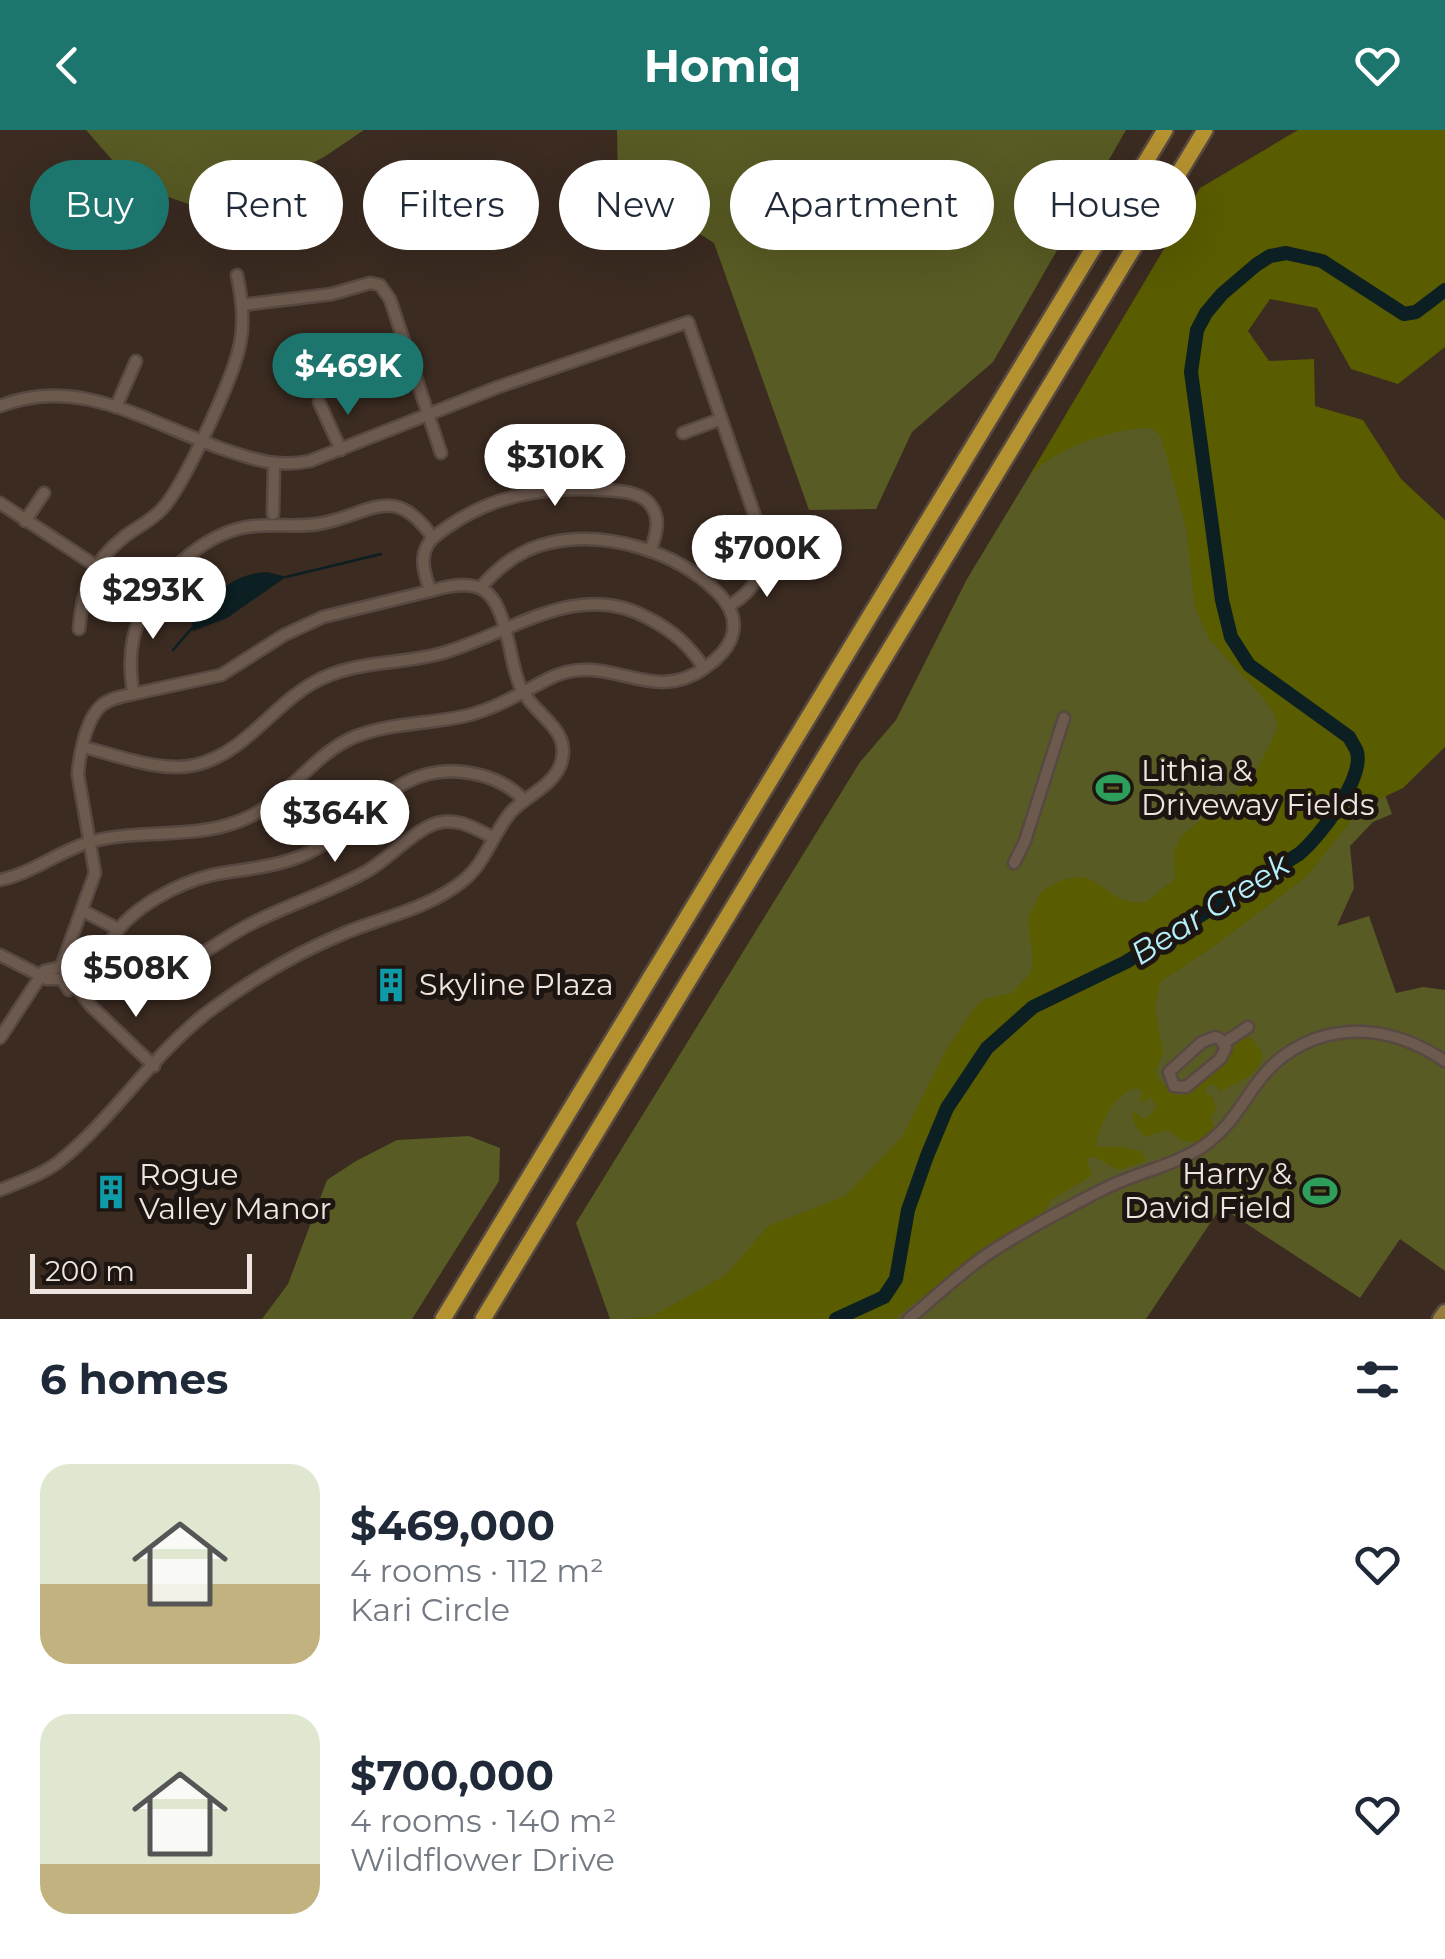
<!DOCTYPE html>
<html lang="en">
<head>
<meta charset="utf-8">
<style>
  :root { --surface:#fff; --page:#f2f2f3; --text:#1f2937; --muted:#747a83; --accent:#1d766e }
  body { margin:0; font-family:Montserrat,sans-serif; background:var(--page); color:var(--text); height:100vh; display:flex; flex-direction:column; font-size:38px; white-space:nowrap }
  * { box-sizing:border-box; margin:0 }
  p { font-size:32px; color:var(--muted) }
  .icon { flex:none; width:55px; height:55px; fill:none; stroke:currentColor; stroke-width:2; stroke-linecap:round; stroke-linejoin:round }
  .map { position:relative; height:1189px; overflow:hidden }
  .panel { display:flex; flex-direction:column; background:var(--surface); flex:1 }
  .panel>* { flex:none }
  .guide { position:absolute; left:30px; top:30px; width:1385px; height:90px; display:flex; gap:20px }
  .scale { position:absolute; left:30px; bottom:25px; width:222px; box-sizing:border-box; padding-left:10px; border:5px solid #efe4de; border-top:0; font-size:28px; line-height:35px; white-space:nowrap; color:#efe4de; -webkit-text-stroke:8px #1d1511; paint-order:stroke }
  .price { position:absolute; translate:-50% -85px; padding:0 22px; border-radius:35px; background:#fff; color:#222; font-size:32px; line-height:65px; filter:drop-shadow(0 2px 5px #0008) }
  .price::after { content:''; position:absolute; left:50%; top:60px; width:30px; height:22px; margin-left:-15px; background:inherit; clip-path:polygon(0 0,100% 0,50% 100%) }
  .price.current { background:var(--accent); color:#fff }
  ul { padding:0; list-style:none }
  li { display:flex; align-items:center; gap:30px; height:250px; padding:0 40px }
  li span { display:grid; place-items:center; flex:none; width:280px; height:200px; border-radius:30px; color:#555 }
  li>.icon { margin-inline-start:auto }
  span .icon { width:120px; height:120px; fill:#fffc; stroke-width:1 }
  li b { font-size:42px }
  h2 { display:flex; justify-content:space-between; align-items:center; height:120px; padding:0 40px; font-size:42px }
  .chip { padding:0 35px; border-radius:45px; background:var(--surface); box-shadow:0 10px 40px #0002; font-size:35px; line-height:90px }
  .chip.current { background:var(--accent); color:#fff }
  header { display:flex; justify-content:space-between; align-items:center; height:130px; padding:0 40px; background:var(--accent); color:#fff; font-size:45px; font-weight:700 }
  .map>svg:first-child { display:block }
  .green { fill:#585b23 }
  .forest { fill:#5a5c00 }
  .water { fill:#0c1f22 }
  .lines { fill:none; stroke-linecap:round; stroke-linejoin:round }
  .stream { stroke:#0c1f22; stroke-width:2.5 }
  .river { stroke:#0c1f22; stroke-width:14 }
  .minor-casing { stroke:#574941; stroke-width:15 }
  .major-casing { stroke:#574941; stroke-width:19 }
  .highway-casing { stroke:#574941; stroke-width:20 }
  .minor { stroke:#6d5a4f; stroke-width:10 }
  .major { stroke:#987c3c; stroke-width:14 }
  .highway { stroke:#b59230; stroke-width:15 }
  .labels { text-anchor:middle; stroke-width:10; stroke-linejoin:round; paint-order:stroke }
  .poi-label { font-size:30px; fill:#efe4de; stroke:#1d1511; text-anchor:start }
  .water-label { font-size:32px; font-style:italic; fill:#b4f0fc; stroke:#1d1511 }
</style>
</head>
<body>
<header><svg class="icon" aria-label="back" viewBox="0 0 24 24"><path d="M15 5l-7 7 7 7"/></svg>Homiq<svg class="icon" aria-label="heart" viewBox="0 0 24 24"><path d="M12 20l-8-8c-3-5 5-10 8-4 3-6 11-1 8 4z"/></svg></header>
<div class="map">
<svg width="1445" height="1189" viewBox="0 0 1445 1189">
  <rect width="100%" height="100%" fill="#3b2b21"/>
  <g class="green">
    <path d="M86,0H364L324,27L214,83L134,55Z"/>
    <path d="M617,0H1126L993,232L912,302L876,379L809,380L714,113L618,52Z"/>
    <path d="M1179,99L1392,684L1373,692L1350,716L1354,758L1337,796L1369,786L1396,863L1423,857L1445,860V1141L1400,1109L1360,1168L1221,1077L1146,1189H610L576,1093L860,632L896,590L967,449Z"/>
    <path d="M469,1006L500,1018L499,1051L412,1189H262L288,1154L327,1050L356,1031L397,1010Z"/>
  </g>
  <path class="forest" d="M1298,0H1445V217L1398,254L1351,239L1317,178L1270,169L1248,201L1269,231L1314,229L1315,276L1363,290L1401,349L1445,390V617L1403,658L1361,678L1306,747L1213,817L1160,852L1155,879L1163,923L1155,942L1159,950L1176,965C1192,963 1214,946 1224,933C1232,924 1234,915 1244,907L1251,908L1262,923C1260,948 1238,950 1220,962L1215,954L1206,957L1204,962L1213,968L1216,980L1211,988L1214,997L1200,1012L1182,1011L1169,1000L1144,1007L1135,995L1131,980L1146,990L1157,976L1150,967L1144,973L1140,969L1143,963L1137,958C1115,961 1098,997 1096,1017H1121L1140,1021L1145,1027V1031L1119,1040L1095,1027L1086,1028L1092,1045L1051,1070L1042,1085L986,1117L894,1189H625L653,1186L727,1144L768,1096L845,1066L902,1007L945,922L973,880L984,869L1012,863L1031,843L1033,831L1028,789L1040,763C1100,720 1100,779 1146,772L1175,749L1174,721L1182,705L1251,651L1278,598L1275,585L1264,569L1209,509L1195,478L1186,398L1161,306L1151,298C1111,299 1059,316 1030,345L1200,58Z"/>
  <path class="water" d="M267,442L286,447L227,488L193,501L192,492C213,466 230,444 267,442Z"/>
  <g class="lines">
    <g class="stream">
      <path d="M286,447L381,424"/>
      <path d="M173,520L192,498"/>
    </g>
    <path class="river" d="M836,1189L884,1167L896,1149L908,1080L927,1026L947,978L987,918L1033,877L1126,832L1299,724C1319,708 1364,649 1357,622C1356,618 1351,611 1349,607L1249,535L1231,507L1222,470L1191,242L1197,200L1206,183L1222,164L1256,135L1270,126L1286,123L1322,131L1404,184L1416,182L1445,160"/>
    <g class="minor-casing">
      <g id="minor">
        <path d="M242,175L332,164L370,153L380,155L390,169L441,323"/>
        <path d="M319,272L341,320"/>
        <path d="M0,276C79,245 147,292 220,318C252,329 276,338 310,331L498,257L688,192L760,401C767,436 760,457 729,476"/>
        <path d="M116,277L136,231"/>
        <path d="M683,303L721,289"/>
        <path d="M0,373L96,436"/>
        <path d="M273,384L274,335"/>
        <path d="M25,391L44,363"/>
        <path d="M430,461L323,487L284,505L221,545L133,564C131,546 129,528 133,510C143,461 193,410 241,398C267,392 292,398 318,394C369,386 393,350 433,408"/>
        <path d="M79,499C82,460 93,431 124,407C137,397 151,391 162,379C184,356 234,246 240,214C245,191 242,168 237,145"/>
        <path d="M83,617C117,625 161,643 195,635C244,624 272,576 313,553C353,530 396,535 439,524C509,505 577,448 648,488C673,501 689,515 704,538"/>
        <path d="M494,708C476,699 458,687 437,693C416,699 389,728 369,740C329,763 285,775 245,797C213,814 181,842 146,853C134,857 121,856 112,845C104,834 106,820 112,809C130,778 178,753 212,745C242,739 272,738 301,726C360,702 391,633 463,642C487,645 506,652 523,669"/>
        <path d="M1014,733L1025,711L1064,588"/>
        <path d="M0,750C31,744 59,721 90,712C145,697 201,712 253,685C290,665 314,624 354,607C388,593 429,594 465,586C495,579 521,563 548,549C608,518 650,578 706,537C716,530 726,521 731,509C738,491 730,475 717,462C676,421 606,400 549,413C521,419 500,435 481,457"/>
        <path d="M83,781L118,799"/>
        <path d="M0,825L47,849H62L69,860"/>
        <path d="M61,837L95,743L78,645C79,626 86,588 102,575C110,568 123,566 133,564"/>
        <path d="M1215,907L1220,909L1226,918L1220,929L1186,957L1174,956L1169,942L1202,912Z"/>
        <path d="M0,908L44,841L61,837L90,875L154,936"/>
        <path d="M1224,913L1248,897"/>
        <path d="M0,1060C20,1052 44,1044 61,1030C113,988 151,927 204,885C248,851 296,823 347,802C387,786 430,778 464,750C486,732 493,703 511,682C526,666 551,657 560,636C574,600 536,587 522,560C514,545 512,526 508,510C496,458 482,446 430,461C426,446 419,431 427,416C431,407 441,402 449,396C495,364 548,356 603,360C617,361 636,361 647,371C662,385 657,404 650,421"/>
        <path d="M909,1189C934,1168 958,1145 985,1126C1022,1101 1064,1079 1104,1059C1135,1043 1173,1036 1202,1017C1251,984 1249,934 1315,909C1361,893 1406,905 1445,931"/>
      </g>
    </g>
    <g class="major-casing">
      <path id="major" d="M1440,1189L1445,1182"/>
    </g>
    <g class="highway-casing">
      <g id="highway">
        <path d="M443,1189L1165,0"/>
        <path d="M483,1189L1205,0"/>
      </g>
    </g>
    <use href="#minor" class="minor"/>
    <use href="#major" class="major"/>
    <use href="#highway" class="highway"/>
  </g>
  <defs>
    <g id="stadium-bare" transform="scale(2.7)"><path d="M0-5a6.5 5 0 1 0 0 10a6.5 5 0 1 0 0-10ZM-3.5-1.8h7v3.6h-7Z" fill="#2e9e5b" stroke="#1d1511" stroke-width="2.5" paint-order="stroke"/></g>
    <g id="building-bare" transform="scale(2.7)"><path d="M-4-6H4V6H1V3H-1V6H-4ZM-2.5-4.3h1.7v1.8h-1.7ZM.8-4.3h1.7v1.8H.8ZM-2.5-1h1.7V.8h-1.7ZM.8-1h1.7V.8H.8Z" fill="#0f9aa8" stroke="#1d1511" stroke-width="2.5" paint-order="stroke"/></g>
  </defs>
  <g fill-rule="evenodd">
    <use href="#stadium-bare" x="1113" y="658"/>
    <use href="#building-bare" x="391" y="855"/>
    <use href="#stadium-bare" x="1320" y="1061"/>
    <use href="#building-bare" x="111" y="1062"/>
  </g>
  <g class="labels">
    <g class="poi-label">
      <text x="1141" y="651">Lithia &amp;<tspan x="1141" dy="34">Driveway Fields</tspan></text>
      <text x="419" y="865">Skyline Plaza</text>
      <text x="1292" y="1054" text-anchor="end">Harry &amp;<tspan x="1292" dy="34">David Field</tspan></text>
      <text x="139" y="1055">Rogue<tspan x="139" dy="34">Valley Manor</tspan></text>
    </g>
    <g class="water-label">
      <text transform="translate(1210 779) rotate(-32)" y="11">Bear Creek</text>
    </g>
  </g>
</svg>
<div class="scale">200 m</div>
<b class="price current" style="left:348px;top:288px">$469K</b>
<b class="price" style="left:555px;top:379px">$310K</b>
<b class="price" style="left:767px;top:470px">$700K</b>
<b class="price" style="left:153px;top:512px">$293K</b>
<b class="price" style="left:335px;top:735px">$364K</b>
<b class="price" style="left:136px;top:890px">$508K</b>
<div class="guide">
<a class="chip current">Buy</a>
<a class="chip">Rent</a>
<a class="chip">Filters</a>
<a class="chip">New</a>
<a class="chip">Apartment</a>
<a class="chip">House</a>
</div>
</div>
<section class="panel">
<h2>6 homes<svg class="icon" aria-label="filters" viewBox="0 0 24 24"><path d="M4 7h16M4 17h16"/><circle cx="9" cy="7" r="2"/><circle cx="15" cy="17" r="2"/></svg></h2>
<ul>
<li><span style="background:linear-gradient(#dfe7d0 60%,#c2b280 0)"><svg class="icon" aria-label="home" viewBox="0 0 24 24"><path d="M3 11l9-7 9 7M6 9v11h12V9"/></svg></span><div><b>$469,000</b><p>4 rooms · 112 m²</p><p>Kari Circle</p></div><svg class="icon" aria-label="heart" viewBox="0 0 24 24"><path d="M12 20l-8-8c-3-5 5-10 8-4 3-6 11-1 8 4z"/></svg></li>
<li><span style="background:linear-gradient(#dfe7d0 75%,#c2b280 0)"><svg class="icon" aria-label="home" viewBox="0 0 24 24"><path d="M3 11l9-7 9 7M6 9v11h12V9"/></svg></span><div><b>$700,000</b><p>4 rooms · 140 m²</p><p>Wildflower Drive</p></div><svg class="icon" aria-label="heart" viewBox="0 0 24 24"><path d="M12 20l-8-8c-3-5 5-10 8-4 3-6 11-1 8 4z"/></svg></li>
</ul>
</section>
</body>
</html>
